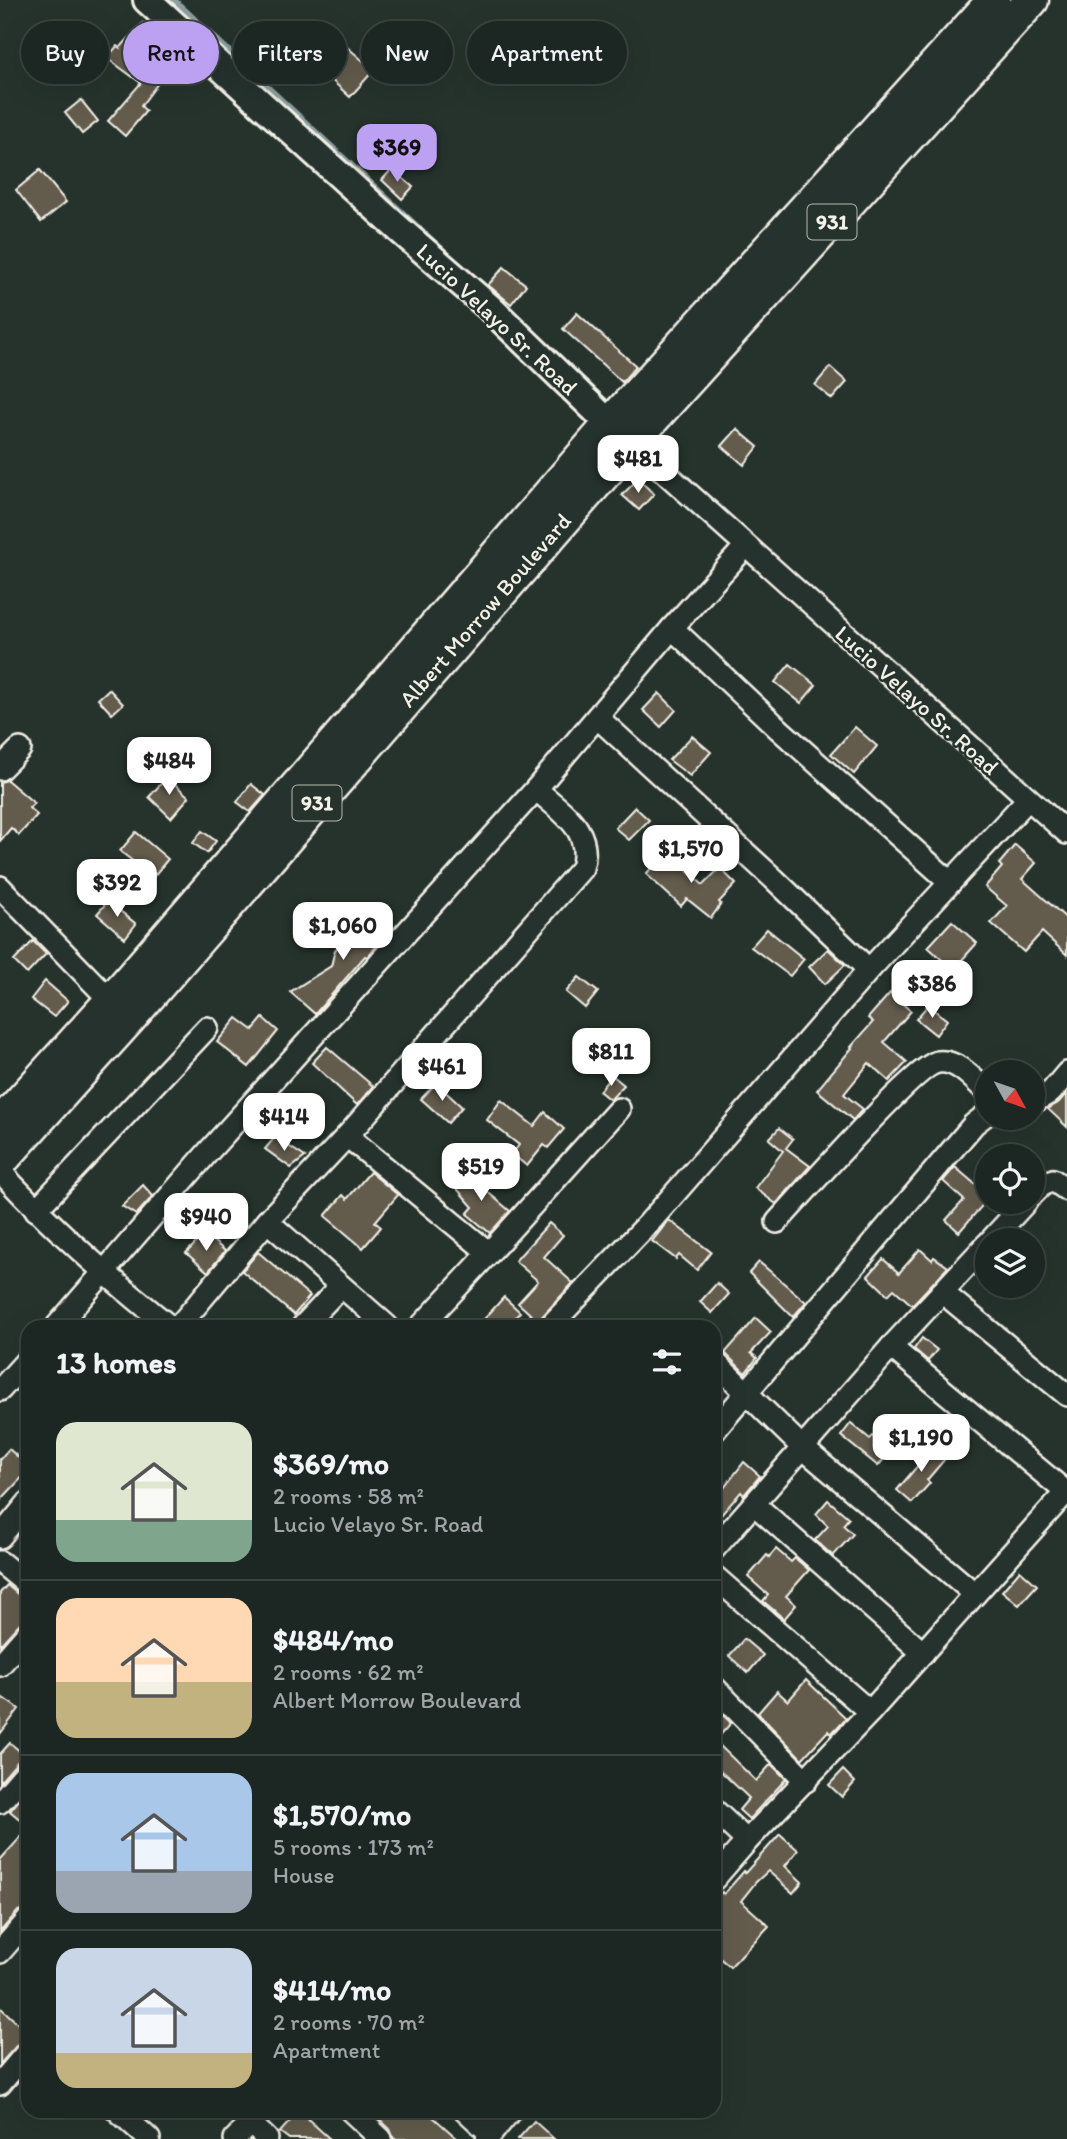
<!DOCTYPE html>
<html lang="en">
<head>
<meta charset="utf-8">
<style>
  :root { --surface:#1c2622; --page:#29322f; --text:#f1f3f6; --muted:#a0a5a5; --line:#3a4340; --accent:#bca0f2 }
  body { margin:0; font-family:Itim,sans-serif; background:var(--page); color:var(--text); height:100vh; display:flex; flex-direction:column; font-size:26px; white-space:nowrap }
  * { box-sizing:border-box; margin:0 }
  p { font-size:23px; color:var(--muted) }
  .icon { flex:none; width:38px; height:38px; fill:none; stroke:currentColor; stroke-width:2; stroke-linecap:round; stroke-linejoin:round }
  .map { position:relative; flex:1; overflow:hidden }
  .panel { position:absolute; left:21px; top:1320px; width:700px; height:798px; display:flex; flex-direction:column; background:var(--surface); border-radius:21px; box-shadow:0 7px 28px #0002,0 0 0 2px var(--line) }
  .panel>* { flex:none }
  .guide { position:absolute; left:21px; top:21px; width:700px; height:63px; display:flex; gap:14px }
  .needle { width:46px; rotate:130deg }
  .tools { position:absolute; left:975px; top:1060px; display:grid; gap:14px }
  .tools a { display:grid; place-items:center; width:70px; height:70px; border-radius:50%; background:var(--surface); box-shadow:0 7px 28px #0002,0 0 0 2px var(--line); font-size:35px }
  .price { position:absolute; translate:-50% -60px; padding:0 16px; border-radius:14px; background:#fff; color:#222; font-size:23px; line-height:46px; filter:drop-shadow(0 2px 4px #0008) }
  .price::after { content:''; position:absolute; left:50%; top:42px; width:21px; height:16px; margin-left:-10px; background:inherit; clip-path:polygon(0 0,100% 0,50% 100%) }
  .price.current { background:var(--accent); color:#111 }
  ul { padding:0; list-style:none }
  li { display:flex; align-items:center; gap:21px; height:175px; padding:0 35px }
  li+li { border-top:2px solid var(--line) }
  li span { display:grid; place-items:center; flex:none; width:196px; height:140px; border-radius:21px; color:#555 }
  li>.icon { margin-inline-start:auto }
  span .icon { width:84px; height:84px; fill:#fffc; stroke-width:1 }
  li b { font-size:30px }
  h2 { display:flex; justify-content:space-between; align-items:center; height:84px; padding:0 35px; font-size:30px }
  .tag { padding:0 24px; border-radius:32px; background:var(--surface); box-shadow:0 7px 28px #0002,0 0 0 2px var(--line); font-size:24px; line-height:63px }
  .tag.current { background:var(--accent); color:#111 }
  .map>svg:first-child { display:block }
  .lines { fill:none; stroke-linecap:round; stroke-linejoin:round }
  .stream { stroke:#8d9fa0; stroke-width:6 }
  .building { fill:#645b4d; stroke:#f4f1e8; stroke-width:2 }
  .minor-casing { stroke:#f4f1e8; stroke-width:26 }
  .major-casing { stroke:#f4f1e8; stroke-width:32 }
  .highway-casing { stroke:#f4f1e8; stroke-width:37 }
  .minor { stroke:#26332d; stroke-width:21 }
  .major { stroke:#26332d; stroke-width:26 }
  .highway { stroke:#26332d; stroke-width:32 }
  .labels { text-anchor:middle; stroke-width:5; stroke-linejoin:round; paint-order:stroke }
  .shield { fill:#26332d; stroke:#b6b8b0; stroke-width:2 }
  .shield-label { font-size:21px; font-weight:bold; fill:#f4f1e8 }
  .street-label { font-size:23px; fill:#f4f1e8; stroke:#26332d }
</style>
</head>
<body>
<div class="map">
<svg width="1067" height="2139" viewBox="0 0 1067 2139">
  <rect width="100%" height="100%" fill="#26332d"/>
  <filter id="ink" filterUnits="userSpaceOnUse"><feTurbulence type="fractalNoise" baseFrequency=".0143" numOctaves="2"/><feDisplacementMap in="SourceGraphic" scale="14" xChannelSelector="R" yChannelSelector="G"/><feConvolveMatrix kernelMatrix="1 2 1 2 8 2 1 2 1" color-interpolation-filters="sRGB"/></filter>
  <g filter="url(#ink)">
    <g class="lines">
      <g class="stream">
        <path d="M174,0L449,256"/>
        <path d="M585,382L613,408"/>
        <path d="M658,452L690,481"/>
      </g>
    </g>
    <g class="building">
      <path d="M143,23L159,38L144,54L157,64L161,60L170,67L141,106L146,111L125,136L108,121L141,83L107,58L117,46L120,48Z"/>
      <path d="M347,47L374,70L350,97L326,75L339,61L336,58Z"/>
      <path d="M81,100L98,121L82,134L65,113Z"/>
      <path d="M392,169L413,187L402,199L382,180Z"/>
      <path d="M40,170L66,202L41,222L16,190Z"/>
      <path d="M504,267L526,285L511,304L488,285Z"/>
      <path d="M577,313L636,366L622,382L563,329Z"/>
      <path d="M830,367L847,382L832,399L815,385Z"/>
      <path d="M737,429L758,447L744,465L722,446Z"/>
      <path d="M638,479L654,494L639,510L622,495Z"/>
      <path d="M790,664L816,685L801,703L775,682Z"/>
      <path d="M109,689L123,704L112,714L98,699Z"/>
      <path d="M659,693L676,710L661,727L643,710Z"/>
      <path d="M855,727L877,746L854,774L831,754Z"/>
      <path d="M692,736L711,752L690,776L669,760Z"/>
      <path d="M167,777L189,797L171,818L149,797Z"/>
      <path d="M7,780L34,803L29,808L37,815L19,835L11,828L0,841V782Z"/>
      <path d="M251,784L265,795L250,812L237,802Z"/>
      <path d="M635,807L649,820L629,840L615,828Z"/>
      <path d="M202,831L216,841L207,853L193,843Z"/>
      <path d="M136,832L168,859L153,877L120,851Z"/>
      <path d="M1015,845L1036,863L1022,879L1067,919V955L1042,932L1024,952L991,923L1007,906L985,887L1002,867L999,864Z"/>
      <path d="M666,852L703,885L720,868L736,884L719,902L721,904L711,918L687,899L681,906L646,874Z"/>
      <path d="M108,901L136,924L125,938L97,914Z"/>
      <path d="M371,909L391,926L381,937L383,939L367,957L365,956L315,1014L290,992L331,966L335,950Z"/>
      <path d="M952,921L977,943L953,970L928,947Z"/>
      <path d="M767,929L804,959L790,976L751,947Z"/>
      <path d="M33,941L46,954L27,974L14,961Z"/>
      <path d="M828,949L845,965L825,984L809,967Z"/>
      <path d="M579,977L598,992L585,1008L566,992Z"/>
      <path d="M45,981L68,1001L54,1017L31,999Z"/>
      <path d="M890,993L911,1011L884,1042L907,1062L889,1081L869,1063L844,1094L863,1109L853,1120L817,1090L852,1048L851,1047L873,1022L868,1018Z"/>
      <path d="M928,1005L947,1020L936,1035L916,1019Z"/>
      <path d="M237,1018L253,1030L263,1018L278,1031L249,1067L217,1042Z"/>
      <path d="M327,1047L373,1086L357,1105L312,1063Z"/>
      <path d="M612,1075L624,1085L610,1100L599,1091Z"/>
      <path d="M436,1083L462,1107L448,1123L421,1099Z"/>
      <path d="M1067,1093V1127L1048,1109L1058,1103Z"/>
      <path d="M501,1100L534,1126L545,1112L564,1129L548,1148L544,1145L527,1166L512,1154L519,1145L487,1120Z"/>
      <path d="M779,1128L793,1139L786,1148L810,1166L776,1204L755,1188L783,1151L769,1139Z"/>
      <path d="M275,1137L305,1157L291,1168L265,1149Z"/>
      <path d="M955,1167L975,1184L987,1171V1200L959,1232L946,1220L964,1200L943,1181Z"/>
      <path d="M463,1171L510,1211L490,1233L467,1214L473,1207L451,1182Z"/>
      <path d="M370,1172L398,1195L375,1222L381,1227L363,1248L325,1216L343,1195L347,1199Z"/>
      <path d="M143,1185L153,1196L136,1215L122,1206Z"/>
      <path d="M669,1220L711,1252L697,1270L679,1255L676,1259L652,1241Z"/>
      <path d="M549,1223L563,1235L544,1257L573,1283L538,1321L518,1303L538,1281L515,1261Z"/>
      <path d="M205,1234L225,1251L208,1272L186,1253Z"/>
      <path d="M920,1249L932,1260L934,1257L948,1267L912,1305L894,1289L888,1295L868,1276L883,1259L899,1273Z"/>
      <path d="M258,1252L310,1296L294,1315L242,1271Z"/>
      <path d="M759,1262L806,1302L793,1317L749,1273Z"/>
      <path d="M717,1283L729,1294L712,1313L700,1302Z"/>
      <path d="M504,1297L520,1312L508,1326H478Z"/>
      <path d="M756,1318L771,1332L751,1353L757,1358L745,1373L725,1353Z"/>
      <path d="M922,1338L937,1350L928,1361L914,1349Z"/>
      <path d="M851,1423L870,1439L877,1432L894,1447L878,1466L841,1436Z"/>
      <path d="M927,1445L944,1460L927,1480L930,1483L912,1503L897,1490L920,1463L915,1459Z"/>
      <path d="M9,1449L28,1466V1471L0,1501V1459Z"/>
      <path d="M744,1462L760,1476L744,1495L741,1492L714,1523V1501Z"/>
      <path d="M828,1500L849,1518L843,1525L853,1534L833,1556L815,1540L828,1526L816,1514Z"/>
      <path d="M776,1549L791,1562L795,1558L809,1570L786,1596L796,1605L784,1619L763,1601L768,1595L748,1577L767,1555L769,1557Z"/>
      <path d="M1020,1570L1037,1585L1019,1605L1002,1591Z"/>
      <path d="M7,1585L28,1603V1614L0,1645V1593Z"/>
      <path d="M744,1639L763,1655L748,1673L729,1656Z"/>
      <path d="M806,1680L846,1718L831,1734L828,1731L802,1759L758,1713L777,1691L788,1701Z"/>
      <path d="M0,1696L19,1709L0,1734Z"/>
      <path d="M720,1712L731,1723L715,1741L756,1781L771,1764L786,1779L749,1819L739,1810L749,1798L714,1765V1718Z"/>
      <path d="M10,1743L27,1757L18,1761L0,1782V1754Z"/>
      <path d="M843,1770L855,1782L842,1797L829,1785Z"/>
      <path d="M19,1800L28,1807V1826L10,1811Z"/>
      <path d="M28,1829V1907L18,1911L0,1932V1860Z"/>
      <path d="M780,1834L798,1850L785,1866L802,1882L793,1893L768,1871L756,1882L741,1901L769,1926L730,1967L714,1953V1901L722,1892L724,1894L744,1871L745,1873Z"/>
      <path d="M0,2007L28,2033L0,2064Z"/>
      <path d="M370,2110H425L458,2139H394L390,2129Z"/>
      <path d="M299,2111L330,2139H289L280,2132Z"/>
      <path d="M534,2121L554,2139H518Z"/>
    </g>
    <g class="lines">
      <g class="minor-casing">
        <g id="minor">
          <path d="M622,434L1067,833"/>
          <path d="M672,628L745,547"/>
          <path d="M597,717L774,879L869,970"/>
          <path d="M0,769L20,749"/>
          <path d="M0,887L111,1001"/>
          <path d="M1032,1103L1051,1092L1067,1073"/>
          <path d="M347,1136L582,868C593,829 562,813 536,789"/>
          <path d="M0,1171C52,1228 109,1278 169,1326"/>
          <path d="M1032,1195L1042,1185L1053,1180L1067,1190"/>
          <path d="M36,1210L207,1028"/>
          <path d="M267,1221L347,1136L489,1253L421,1326"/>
          <path d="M777,1222C800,1197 916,1065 938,1062C957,1059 974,1080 987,1092"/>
          <path d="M990,1241L1026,1202"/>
          <path d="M489,1253L619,1109"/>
          <path d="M942,1292L1067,1395"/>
          <path d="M57,1326L209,1151L536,789L672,628L779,729L950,882"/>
          <path d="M179,1326L267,1221L387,1326"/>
          <path d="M303,1326L341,1286"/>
          <path d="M550,1326L649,1223L869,970L1028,799"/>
          <path d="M891,1347L1066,1492"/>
          <path d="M714,1361L804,1449L975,1594"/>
          <path d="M0,1390L28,1359"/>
          <path d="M714,1431L974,1124L987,1114"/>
          <path d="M754,1504L923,1653"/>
          <path d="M0,1537L28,1503"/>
          <path d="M714,1549L891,1347L987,1244"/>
          <path d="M0,1562L28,1585"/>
          <path d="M714,1576L870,1712"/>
          <path d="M0,1665L28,1633"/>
          <path d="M714,1687L806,1781"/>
          <path d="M0,1802L28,1770"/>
          <path d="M714,1810L747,1841"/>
          <path d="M714,1879L747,1841L870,1712L1067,1491"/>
          <path d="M0,1952L28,1920"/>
          <path d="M0,2084L28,2051"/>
          <path d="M117,2110L149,2139"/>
          <path d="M237,2110L267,2139"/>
          <path d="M350,2110L381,2139"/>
          <path d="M465,2110L491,2134"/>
          <path d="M235,2139L250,2123"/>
          <path d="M487,2139L511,2110"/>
        </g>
      </g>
      <g class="major-casing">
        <path id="major" d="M147,0L400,230L489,307L610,424"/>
      </g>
      <g class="highway-casing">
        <g id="highway">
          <path d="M0,1124L111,1001L610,424L994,0"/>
          <path d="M0,1162L129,1019L631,443L1032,0"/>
        </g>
      </g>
      <use href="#minor" class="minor"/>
      <use href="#major" class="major"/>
      <use href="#highway" class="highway"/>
    </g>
  </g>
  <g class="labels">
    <g class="shield">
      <rect x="807.5" y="204.5" width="49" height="35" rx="5"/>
      <rect x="292.5" y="785.5" width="49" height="35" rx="5"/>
    </g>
    <g class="shield-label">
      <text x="832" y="229">931</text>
      <text x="317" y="810">931</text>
    </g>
    <g class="street-label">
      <text transform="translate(497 319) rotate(43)" y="8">Lucio Velayo Sr. Road</text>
      <text transform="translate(485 610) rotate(-49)" y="8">Albert Morrow Boulevard</text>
      <text transform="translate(917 700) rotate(42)" y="8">Lucio Velayo Sr. Road</text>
    </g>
  </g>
</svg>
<div class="tools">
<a><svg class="needle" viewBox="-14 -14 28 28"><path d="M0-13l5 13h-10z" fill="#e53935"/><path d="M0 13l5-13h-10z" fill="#a0a5a5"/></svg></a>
<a><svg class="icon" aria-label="locate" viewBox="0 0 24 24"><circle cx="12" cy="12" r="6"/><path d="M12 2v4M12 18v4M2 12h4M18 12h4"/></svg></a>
<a><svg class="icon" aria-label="layers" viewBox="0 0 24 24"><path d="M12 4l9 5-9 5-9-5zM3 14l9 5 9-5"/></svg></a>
</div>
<b class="price current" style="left:397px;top:184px">$369</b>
<b class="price" style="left:638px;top:495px">$481</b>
<b class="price" style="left:169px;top:797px">$484</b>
<b class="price" style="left:691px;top:885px">$1,570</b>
<b class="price" style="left:117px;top:919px">$392</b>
<b class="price" style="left:343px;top:962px">$1,060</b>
<b class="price" style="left:932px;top:1020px">$386</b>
<b class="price" style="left:611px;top:1088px">$811</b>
<b class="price" style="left:442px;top:1103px">$461</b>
<b class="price" style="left:284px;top:1153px">$414</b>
<b class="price" style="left:481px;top:1203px">$519</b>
<b class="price" style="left:206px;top:1253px">$940</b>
<b class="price" style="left:921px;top:1474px">$1,190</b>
<div class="guide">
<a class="tag">Buy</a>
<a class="tag current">Rent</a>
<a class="tag">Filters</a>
<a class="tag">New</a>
<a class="tag">Apartment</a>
</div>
<section class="panel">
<h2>13 homes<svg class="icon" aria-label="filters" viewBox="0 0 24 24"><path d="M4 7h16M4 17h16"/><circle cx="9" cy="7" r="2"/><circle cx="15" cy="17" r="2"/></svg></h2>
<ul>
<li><span style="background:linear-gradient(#dfe7d0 70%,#7fa58c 0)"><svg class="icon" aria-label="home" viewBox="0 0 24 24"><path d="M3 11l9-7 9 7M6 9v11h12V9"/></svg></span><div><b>$369/mo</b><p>2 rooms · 58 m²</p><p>Lucio Velayo Sr. Road</p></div></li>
<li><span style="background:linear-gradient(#ffd9b3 60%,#c2b280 0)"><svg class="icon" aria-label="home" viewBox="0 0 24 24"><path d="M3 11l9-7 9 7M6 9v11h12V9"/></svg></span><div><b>$484/mo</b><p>2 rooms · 62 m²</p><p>Albert Morrow Boulevard</p></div></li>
<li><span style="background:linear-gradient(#a9c7e8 70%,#9aa5b1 0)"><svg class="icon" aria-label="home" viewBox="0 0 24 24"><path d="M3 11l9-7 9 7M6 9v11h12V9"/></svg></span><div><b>$1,570/mo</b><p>5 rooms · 173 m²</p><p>House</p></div></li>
<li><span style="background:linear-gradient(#c9d6e8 75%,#c2b280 0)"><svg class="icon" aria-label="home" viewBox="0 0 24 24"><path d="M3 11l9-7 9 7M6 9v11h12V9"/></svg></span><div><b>$414/mo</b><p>2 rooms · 70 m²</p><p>Apartment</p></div></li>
</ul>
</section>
</div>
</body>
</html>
